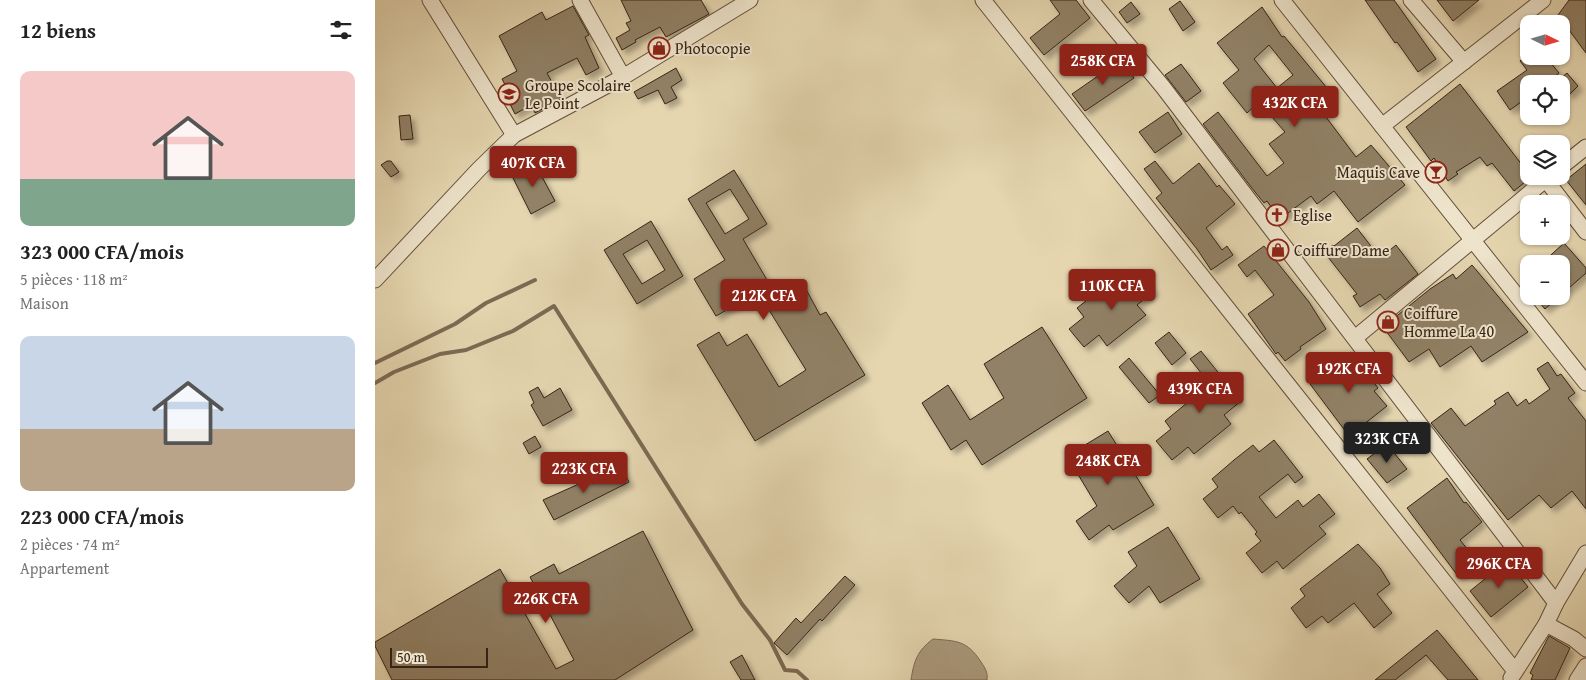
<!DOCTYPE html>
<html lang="fr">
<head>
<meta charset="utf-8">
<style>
  :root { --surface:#fff; --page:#f2f2f2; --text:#222; --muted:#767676; --accent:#8f2418 }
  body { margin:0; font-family:"Gentium Book Plus",serif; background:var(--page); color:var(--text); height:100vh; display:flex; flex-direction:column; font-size:19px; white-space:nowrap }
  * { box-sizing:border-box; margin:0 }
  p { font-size:16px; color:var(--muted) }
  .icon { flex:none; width:28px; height:28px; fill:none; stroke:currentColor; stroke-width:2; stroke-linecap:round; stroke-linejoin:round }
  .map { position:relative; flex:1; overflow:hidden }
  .sheet { display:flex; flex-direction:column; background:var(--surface); width:375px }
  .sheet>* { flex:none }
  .needle { width:32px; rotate:95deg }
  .fabs { position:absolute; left:1145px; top:15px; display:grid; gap:10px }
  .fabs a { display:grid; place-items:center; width:50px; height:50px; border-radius:10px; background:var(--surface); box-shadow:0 1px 4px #0004; font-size:25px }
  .scale { position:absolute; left:15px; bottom:12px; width:98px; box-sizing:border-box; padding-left:5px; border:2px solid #372416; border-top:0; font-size:14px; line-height:18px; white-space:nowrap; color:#372416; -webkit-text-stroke:4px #eee4cc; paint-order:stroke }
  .price { position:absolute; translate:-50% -42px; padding:0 11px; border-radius:5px; background:var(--accent); color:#fff; font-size:16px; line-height:32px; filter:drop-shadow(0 1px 2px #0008) }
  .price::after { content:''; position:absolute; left:50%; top:30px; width:15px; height:11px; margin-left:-8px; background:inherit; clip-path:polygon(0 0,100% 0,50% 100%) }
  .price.active { background:#222; color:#fff }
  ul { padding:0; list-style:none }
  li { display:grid; align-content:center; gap:10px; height:265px; padding:0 20px }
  li span { display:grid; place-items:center; height:155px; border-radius:10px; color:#555 }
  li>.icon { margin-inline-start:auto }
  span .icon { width:90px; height:90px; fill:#fffc; stroke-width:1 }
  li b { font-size:21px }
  h2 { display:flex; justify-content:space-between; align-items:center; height:60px; padding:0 20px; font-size:21px }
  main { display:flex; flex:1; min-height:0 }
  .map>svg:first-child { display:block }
  .water { fill:#aa997c; stroke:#7c6a53 }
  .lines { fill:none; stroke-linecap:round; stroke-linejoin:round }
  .stream { stroke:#7c6a53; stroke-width:4 }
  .building { fill:#918166; stroke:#372416; fill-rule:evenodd; filter:url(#shadow) }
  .minor-casing { stroke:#62503c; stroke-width:17 }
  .minor { stroke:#eee4cc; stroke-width:15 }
  .labels { text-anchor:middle; stroke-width:4; stroke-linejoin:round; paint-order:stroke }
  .poi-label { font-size:16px; fill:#372416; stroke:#eee4cc; text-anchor:start }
</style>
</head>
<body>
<main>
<section class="sheet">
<h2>12 biens<svg class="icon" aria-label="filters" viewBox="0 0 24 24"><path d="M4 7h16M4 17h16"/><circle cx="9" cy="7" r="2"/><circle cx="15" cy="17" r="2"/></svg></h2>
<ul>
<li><span style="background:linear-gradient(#f6c9c9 70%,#7fa58c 0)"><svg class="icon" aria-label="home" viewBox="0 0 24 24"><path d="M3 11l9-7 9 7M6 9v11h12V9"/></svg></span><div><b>323 000 CFA/mois</b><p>5 pièces · 118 m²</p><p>Maison</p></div></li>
<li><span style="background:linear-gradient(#c9d6e8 60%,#b9a48a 0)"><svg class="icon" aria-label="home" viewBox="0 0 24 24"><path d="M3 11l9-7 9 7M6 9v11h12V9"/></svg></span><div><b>223 000 CFA/mois</b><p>2 pièces · 74 m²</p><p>Appartement</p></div></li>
</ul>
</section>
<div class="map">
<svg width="1211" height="680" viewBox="0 0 1211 680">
  <defs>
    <filter id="shadow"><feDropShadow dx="4.5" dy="4.5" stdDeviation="2.5" flood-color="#0004"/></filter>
  </defs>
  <rect width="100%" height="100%" fill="#e5d6b0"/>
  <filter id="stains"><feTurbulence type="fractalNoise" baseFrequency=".004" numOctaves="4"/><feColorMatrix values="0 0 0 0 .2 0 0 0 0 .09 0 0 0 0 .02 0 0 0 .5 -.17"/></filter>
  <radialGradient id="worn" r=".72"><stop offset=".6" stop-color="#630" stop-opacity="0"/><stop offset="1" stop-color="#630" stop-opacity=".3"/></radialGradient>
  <path class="water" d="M558,639C581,641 592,640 606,662C610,668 613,672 612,680H536C539,661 542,651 558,639Z"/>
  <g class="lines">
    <g class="stream">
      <path d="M0,363L80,324L111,303L160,280"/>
      <path d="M0,383L19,372L65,354L91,350L138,331L179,306L367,604L395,640L410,670L422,671L432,680"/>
    </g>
  </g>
  <g class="building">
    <path d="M246,0H326L334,14L291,37L285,27L260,40L261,42L247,50L241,38L255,30L251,23L256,21Z"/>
    <path d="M675,0H701L715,18L669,55L655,38L685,14Z"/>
    <path d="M990,0H1019L1061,59L1043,72L1022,42L1020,43Z"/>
    <path d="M1062,0H1104L1078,21Z"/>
    <path d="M1194,0H1211V53L1183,15Z"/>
    <path d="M805,1L820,22L808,31L794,9Z"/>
    <path d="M756,2L765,14L752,23L744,12Z"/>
    <path d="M198,6L214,35L210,37L224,68L211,75L202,58L172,73L186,99L160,113L156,105L140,114L132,98L136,96L127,79L142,71L124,36L167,12L171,20Z"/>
    <path d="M887,7L907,37L909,36L957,94L942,105L981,157L996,145L1030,185L983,222L959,191L942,204L936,196L905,219L892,201L889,203L876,187L828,124L843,112L892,176L909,163L894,144L910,132L884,102L872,113L848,83L864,70L842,43ZM894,45L918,75L902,88L879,59Z"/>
    <path d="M1151,56H1170L1184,73L1170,84H1154V96L1135,110L1122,91L1152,70L1145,61Z"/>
    <path d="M746,60L759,78L710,111L697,94Z"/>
    <path d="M806,64L826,91L811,102L790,75Z"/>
    <path d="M301,68L307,80L296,87L302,98L290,104L283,90L263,99L259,92Z"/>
    <path d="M1192,73L1203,86L1194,95L1182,81Z"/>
    <path d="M1085,84L1154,174V176L1156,177L1139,191L1117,163L1112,166L1105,157L1081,172L1083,174L1073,181L1059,158L1056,161L1031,127Z"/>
    <path d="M793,112L807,134L780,153L764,132Z"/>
    <path d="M35,115L38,139L26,140L24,116Z"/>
    <path d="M12,161H16L24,172L16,177L6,165Z"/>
    <path d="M780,161L798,184L824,163L842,187L844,185L860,204L831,228L847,250L852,246L858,255L836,270L822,249L781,198L787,193L769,169Z"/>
    <path d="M159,162L180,201L156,214L136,174Z"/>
    <path d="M1211,164V205L1191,180Z"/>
    <path d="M359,170L392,224L368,239L402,297L427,282L445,315L451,312L490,375L380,441L322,345L344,332L352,346L372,334L404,387L431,370L383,292L341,316L319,279L350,260L313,199ZM355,189L374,219L350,234L331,203Z"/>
    <path d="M276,221L308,276L262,304L229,250ZM272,240L290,270L267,284L248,254Z"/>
    <path d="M982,228L1005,258L1021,245L1043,274L1010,300L1005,294L985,307L978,296L982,294L949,252L958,245L959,246Z"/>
    <path d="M1189,243L1211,268V273L1186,295V264H1166Z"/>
    <path d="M889,246L934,302L951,329L925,347L926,349L910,361L903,352L901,354L873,314L899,295L880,270L872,277L863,265Z"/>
    <path d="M1097,265L1153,332L1107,362L1096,346L1065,367L1054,349L1034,362L1008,327L1055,289L1078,274L1081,279Z"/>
    <path d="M764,272L779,291L762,305L771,315L732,346L724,335L709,347L694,329L709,317L702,308L741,277L748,285Z"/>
    <path d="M1159,296H1185L1170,309Z"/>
    <path d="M667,327L712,398L607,465L591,440L576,450L547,403L573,385L595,420L629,398L609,364Z"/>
    <path d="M794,332L811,353L797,365L780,343Z"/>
    <path d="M826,351L866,401L849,415L856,424L819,454L813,447L797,460L781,441L796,429L790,421L835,384L815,359Z"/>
    <path d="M976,352L1003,388L999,391L1012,406L974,436L935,384Z"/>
    <path d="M754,358L785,395L774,403L744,367Z"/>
    <path d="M1173,362L1182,376L1186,374L1200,393L1193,398L1211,421V509L1197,491L1176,508L1164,495L1133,520L1056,423L1076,408L1090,426L1121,404L1119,401L1133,392L1142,406L1151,399L1154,404L1175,389L1162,369Z"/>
    <path d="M163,387L169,398L185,388L197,410L168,426L156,405L159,403L154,392Z"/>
    <path d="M733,431L779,505L738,530L734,525L714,540L701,521L722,506L692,456Z"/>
    <path d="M160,436L166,447L154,454L148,443Z"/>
    <path d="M899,440L928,477L920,483L913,474L884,497L901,518L923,500L928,507L944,494L960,514L944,526L951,534L931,550L908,569L902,561L887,573L871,553L886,541L880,534L882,532L866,512L864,514L858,506L843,518L828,499L843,487L837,479L859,460L878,445L884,452Z"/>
    <path d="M1012,444L1032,469L1012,483L992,459Z"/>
    <path d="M246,467L254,482L179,520L168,500L215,479L217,484Z"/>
    <path d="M1072,478L1089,503L1091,502L1107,522L1085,540L1102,561L1083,576L1032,508Z"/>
    <path d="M793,527L825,579L785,603L774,586L754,603L739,586L762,566L753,552Z"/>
    <path d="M268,531L318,630L240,680H17L0,646V642L125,569L181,669L199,660L155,577L179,564L184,574Z"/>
    <path d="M983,544L1005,568L1015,584L1002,594L1017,613L999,628L979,603L953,623L947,616L931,628L916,608L930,596L925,589Z"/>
    <path d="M1132,561L1153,587L1116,617L1095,591Z"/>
    <path d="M470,576L480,585L447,621L445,619L412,655L399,643L421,618L426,623Z"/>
    <path d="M1062,630L1103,680H1073L1051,655L1020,680H1000Z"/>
    <path d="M1174,636L1195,648L1180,680H1156L1158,675L1155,673Z"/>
    <path d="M367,655L380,680H366L355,662Z"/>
  </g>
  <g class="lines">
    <g class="minor-casing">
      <g id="minor">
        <path d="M55,0L139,135"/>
        <path d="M205,0L248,77"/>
        <path d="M608,0L1140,671"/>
        <path d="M716,0L788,87L1181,603"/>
        <path d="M907,0L1211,383"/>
        <path d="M1036,0L1089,62"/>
        <path d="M1007,126L1168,0"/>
        <path d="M1186,167L1211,147"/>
        <path d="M1171,180L1211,232"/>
        <path d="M0,280L104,169L139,135L248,77L375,0"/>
        <path d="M980,338L1175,176"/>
        <path d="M1171,624L1199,639L1211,649"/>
        <path d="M1136,678L1171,624L1181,603L1211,553"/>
        <path d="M1202,680L1211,666"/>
      </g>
    </g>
    <use href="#minor" class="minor"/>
  </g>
  <defs>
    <g id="shop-ring" transform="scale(1.125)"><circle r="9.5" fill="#eee4cc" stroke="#8f2418" stroke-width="1.5"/><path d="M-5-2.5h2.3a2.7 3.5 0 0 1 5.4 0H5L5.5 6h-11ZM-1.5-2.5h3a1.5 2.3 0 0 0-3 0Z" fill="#8f2418"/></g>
    <g id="school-ring" transform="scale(1.125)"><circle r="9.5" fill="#eee4cc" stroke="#8f2418" stroke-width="1.5"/><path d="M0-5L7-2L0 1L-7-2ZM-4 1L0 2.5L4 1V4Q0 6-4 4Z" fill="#8f2418"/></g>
    <g id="bar-ring" transform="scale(1.125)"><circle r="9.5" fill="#eee4cc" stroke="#8f2418" stroke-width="1.5"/><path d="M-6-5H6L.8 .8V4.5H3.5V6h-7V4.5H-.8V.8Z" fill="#8f2418"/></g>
    <g id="church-ring" transform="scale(1.125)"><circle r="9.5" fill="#eee4cc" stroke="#8f2418" stroke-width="1.5"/><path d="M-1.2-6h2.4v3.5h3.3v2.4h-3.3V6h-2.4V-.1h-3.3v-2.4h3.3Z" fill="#8f2418"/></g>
  </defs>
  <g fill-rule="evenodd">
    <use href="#shop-ring" x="284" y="48"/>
    <use href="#school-ring" x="134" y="94"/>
    <use href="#bar-ring" x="1061" y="172"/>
    <use href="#church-ring" x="902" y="215"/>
    <use href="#shop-ring" x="903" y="250"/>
    <use href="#shop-ring" x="1013" y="322"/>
  </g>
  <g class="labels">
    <g class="poi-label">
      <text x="300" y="54">Photocopie</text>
      <text x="150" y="91">Groupe Scolaire<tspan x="150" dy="18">Le Point</tspan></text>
      <text x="1045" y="178" text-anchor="end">Maquis Cave</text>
      <text x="918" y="221">Eglise</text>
      <text x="919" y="256">Coiffure Dame</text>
      <text x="1029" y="319">Coiffure<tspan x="1029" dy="18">Homme La 40</tspan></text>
    </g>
  </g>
  <rect width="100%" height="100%" filter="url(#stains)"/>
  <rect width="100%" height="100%" fill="url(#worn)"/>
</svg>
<div class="fabs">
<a><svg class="needle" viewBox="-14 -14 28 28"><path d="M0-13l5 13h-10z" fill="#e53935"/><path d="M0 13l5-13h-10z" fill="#767676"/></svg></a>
<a><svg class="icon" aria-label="locate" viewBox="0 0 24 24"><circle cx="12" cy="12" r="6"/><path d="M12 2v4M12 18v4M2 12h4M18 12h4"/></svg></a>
<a><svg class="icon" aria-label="layers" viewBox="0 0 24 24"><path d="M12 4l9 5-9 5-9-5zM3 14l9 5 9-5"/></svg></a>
<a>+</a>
<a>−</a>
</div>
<div class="scale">50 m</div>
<b class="price" style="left:728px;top:86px">258K CFA</b>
<b class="price" style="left:920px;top:128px">432K CFA</b>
<b class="price" style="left:158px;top:188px">407K CFA</b>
<b class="price" style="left:737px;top:311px">110K CFA</b>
<b class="price" style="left:389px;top:321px">212K CFA</b>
<b class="price" style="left:974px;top:394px">192K CFA</b>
<b class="price" style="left:825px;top:414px">439K CFA</b>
<b class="price active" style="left:1012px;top:464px">323K CFA</b>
<b class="price" style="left:733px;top:486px">248K CFA</b>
<b class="price" style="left:209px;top:494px">223K CFA</b>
<b class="price" style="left:1124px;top:589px">296K CFA</b>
<b class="price" style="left:171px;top:624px">226K CFA</b>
</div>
</main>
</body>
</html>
